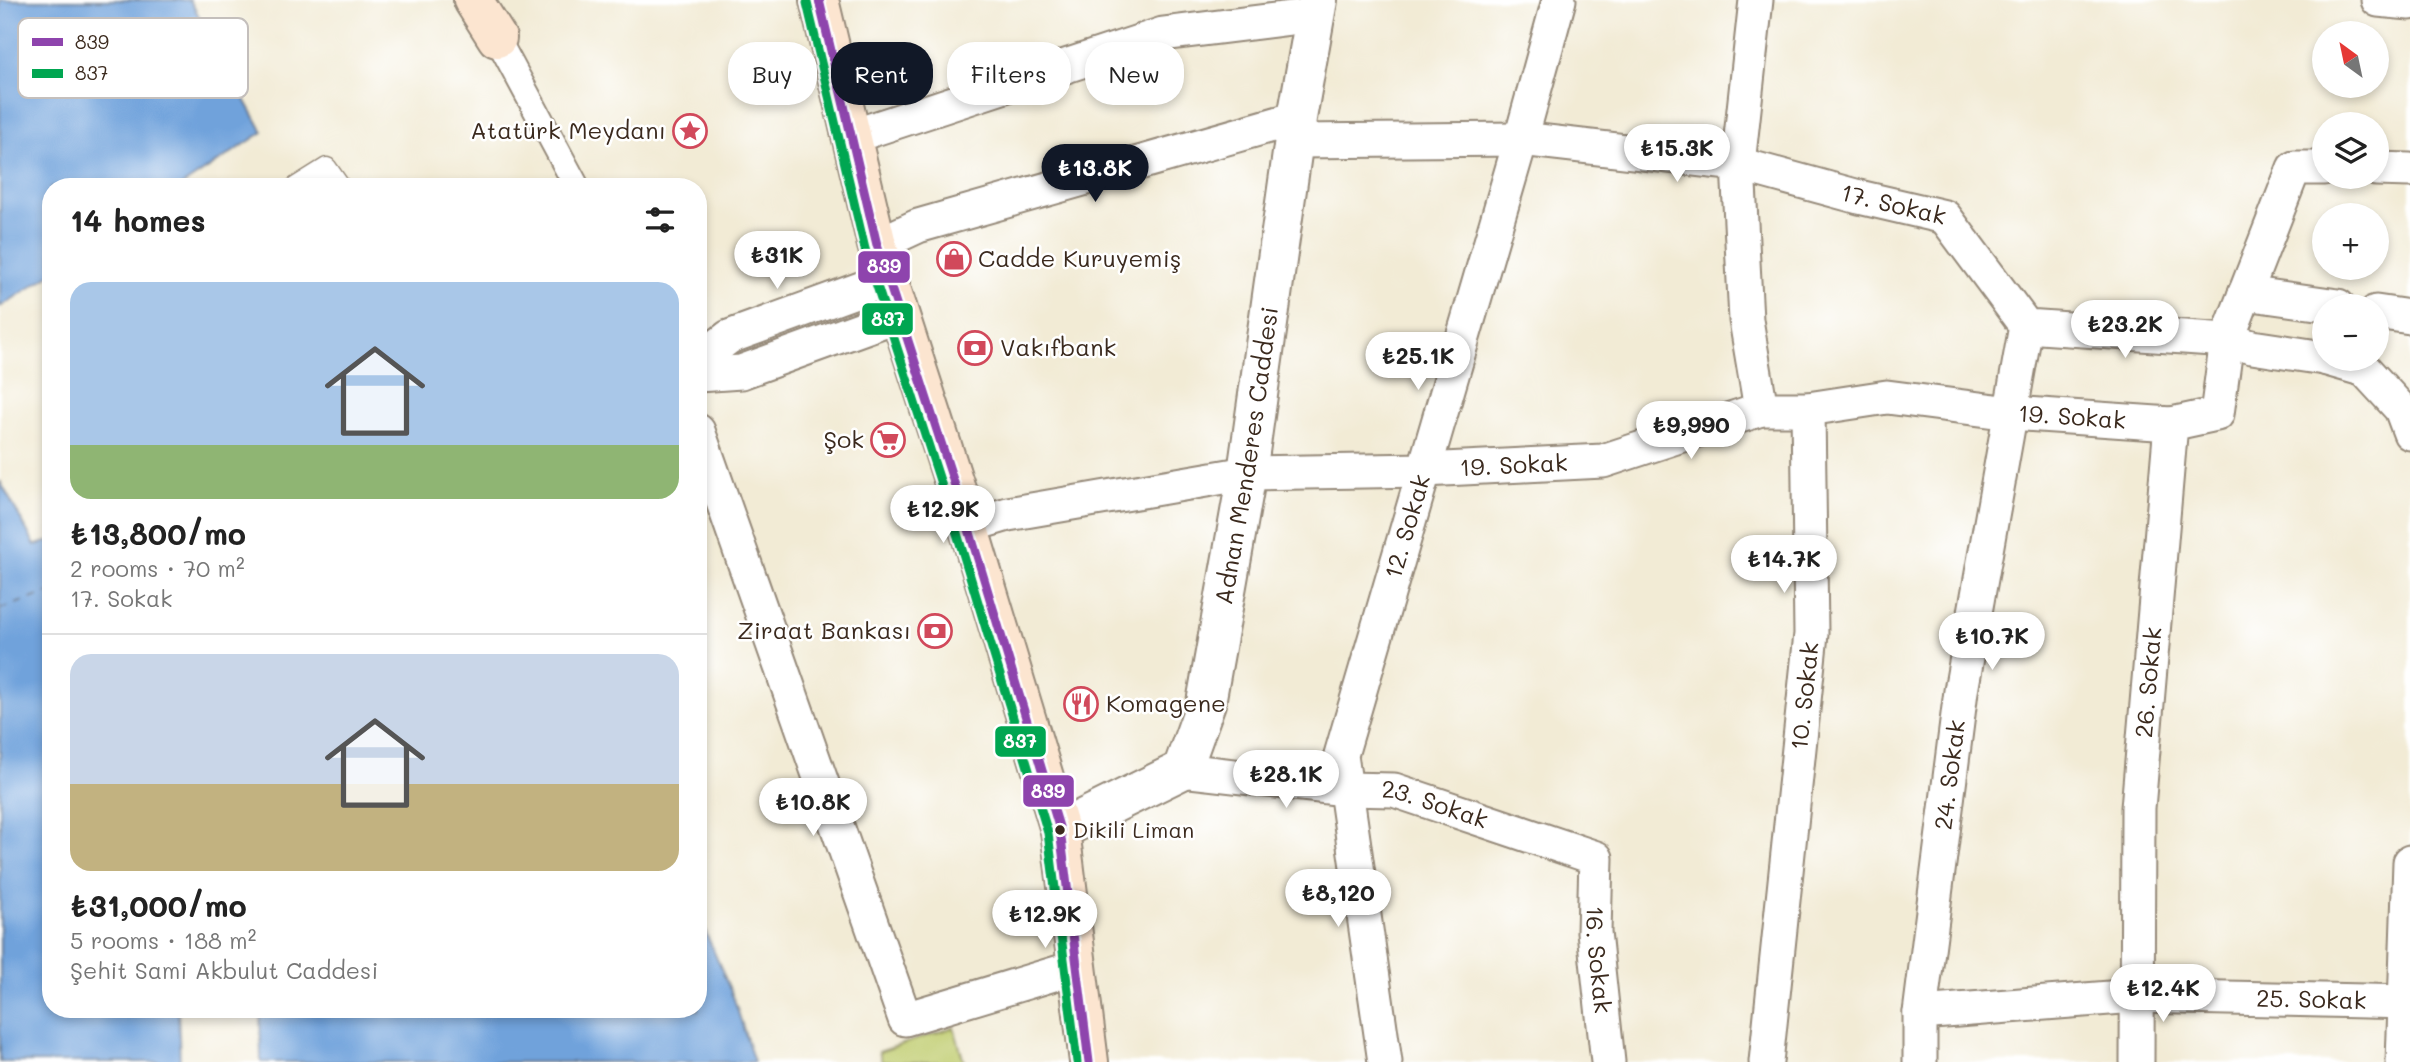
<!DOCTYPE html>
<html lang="en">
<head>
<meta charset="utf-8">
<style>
  :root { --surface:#fff; --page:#f6f6f6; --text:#222; --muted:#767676; --line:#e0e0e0; --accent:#111827 }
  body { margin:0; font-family:Mali,sans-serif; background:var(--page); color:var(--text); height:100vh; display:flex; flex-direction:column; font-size:26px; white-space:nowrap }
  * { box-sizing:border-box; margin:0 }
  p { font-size:23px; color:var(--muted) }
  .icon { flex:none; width:38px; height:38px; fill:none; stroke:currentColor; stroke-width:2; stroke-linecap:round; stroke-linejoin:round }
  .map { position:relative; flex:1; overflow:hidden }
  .details { position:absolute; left:42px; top:178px; width:665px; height:840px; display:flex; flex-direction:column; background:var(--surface); border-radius:28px; box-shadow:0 4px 10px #0003 }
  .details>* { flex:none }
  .hud { position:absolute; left:728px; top:42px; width:665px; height:63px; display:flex; gap:14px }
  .needle { width:46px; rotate:327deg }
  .buttons { position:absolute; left:2312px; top:21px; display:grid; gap:14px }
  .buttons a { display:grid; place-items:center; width:77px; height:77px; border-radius:50%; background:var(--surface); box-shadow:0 4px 10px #0003; font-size:35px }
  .price { position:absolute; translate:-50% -60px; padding:0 16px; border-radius:24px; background:#fff; color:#222; font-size:23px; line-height:46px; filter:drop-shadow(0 2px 4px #0008) }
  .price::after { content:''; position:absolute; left:50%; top:42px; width:21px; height:16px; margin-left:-10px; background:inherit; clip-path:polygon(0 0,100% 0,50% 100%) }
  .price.current { background:var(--accent); color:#fff }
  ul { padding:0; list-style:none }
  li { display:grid; align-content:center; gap:14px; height:371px; padding:0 28px }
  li+li { border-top:2px solid var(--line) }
  li span { display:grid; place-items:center; height:217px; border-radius:21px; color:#555 }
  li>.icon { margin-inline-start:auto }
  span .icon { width:126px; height:126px; fill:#fffc; stroke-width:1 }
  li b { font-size:30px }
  h2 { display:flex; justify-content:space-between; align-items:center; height:84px; padding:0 28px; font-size:30px }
  .chip { padding:0 24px; border-radius:28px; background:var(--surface); box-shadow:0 4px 10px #0003; font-size:24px; line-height:63px }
  .chip.current { background:var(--accent); color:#fff }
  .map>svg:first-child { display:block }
  .green { fill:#c0cc6e; stroke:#7e7b46; stroke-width:2 }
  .water { fill:#6fa2db; stroke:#55667c; stroke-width:2 }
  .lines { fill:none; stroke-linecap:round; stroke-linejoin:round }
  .ferry { stroke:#505a6a; stroke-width:2; stroke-dasharray:9 7; stroke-linecap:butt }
  .service-casing { stroke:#968a7a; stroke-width:21 }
  .pedestrian-casing { stroke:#968a7a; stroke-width:28 }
  .minor-casing { stroke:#968a7a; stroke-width:37 }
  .tertiary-casing { stroke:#968a7a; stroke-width:42 }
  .secondary-casing { stroke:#968a7a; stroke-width:42 }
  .service { stroke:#fff; stroke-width:18 }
  .pedestrian { stroke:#fff; stroke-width:24 }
  .minor { stroke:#fff; stroke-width:33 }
  .tertiary { stroke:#fff; stroke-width:38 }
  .secondary { stroke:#fce5d0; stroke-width:38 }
  .bus-1-casing { stroke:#fff; stroke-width:14 }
  .bus-2-casing { stroke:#fff; stroke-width:14 }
  .bus-1 { stroke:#8e44ad; stroke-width:9 }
  .bus-2 { stroke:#00a651; stroke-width:9 }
  .bus-dot { fill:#3b2a1e; stroke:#fff; stroke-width:2.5 }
  .labels { text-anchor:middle; stroke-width:5; stroke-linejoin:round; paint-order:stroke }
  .bus-label { font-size:22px; fill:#3b2a1e; stroke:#fff; text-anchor:start }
  .poi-label { font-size:24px; fill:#3b2a1e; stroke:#fff; text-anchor:end }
  .street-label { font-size:24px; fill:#3b2a1e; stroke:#fff }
  .key { fill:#fff; stroke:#c4bfbc; stroke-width:2 }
  .key-label { font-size:19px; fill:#3b2a1e }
  .line-badge { stroke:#fff; stroke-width:2.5 }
  .badge-label { font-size:19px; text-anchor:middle; font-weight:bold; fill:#fff }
</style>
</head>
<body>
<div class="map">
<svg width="2410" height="1062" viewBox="0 0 2410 1062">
  <rect width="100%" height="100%" fill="#fff"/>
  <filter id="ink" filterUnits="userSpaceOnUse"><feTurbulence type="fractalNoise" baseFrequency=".0143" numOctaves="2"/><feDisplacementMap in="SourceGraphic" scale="14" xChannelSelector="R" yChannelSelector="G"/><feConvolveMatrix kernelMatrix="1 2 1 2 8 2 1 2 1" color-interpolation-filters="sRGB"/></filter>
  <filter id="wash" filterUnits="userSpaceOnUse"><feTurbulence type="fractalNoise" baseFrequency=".00686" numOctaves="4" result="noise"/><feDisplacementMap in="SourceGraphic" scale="28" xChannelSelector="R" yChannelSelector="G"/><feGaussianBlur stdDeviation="1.57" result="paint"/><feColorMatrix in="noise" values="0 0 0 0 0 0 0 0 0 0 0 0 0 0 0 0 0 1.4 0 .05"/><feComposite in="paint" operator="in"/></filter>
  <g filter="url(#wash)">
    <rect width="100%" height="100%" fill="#f2ebd5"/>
    <path class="green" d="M954,1027L964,1062H882L879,1052Z"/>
    <g class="water">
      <path d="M0,0H190L263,132L180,187H51V274L0,307Z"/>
      <path d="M0,481L35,545L51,541V1010H178L180,1062H0Z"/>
      <path d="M698,914L734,999L754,1062H261L260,1010H698Z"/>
    </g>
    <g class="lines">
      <path class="ferry" d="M0,609L51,592"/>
    </g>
  </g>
  <g filter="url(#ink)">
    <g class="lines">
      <g class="service-casing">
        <path id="service" d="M295,187L327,167L341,187"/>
      </g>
      <g class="pedestrian-casing">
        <path id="pedestrian" d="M497,38L577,187"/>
      </g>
      <g class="minor-casing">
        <g id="minor">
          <path d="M1756,0L1738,164L1746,320L1761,409H1808L1811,634L1766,1062"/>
          <path d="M2378,0L2410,3"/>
          <path d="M850,137L1163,34L1315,15"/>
          <path id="s1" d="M1294,141L1521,139L1738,164L1859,197L1945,217L2026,326L2227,340L2252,347L2324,358"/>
          <path d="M2376,169L2410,170"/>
          <path d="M877,245L918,226L1297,118"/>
          <path d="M2245,293L2338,306"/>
          <path d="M2376,312L2410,317"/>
          <path d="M2327,359L2365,370L2401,409L2410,433"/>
          <path d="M698,361L729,337L888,279"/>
          <path d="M698,375L741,372L901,314"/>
          <path id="s2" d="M1808,409L1887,397L2011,413L2171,424"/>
          <path d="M698,431L905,1019L1077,967"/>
          <path id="s3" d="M968,526L1008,514L1247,473L1424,470L1603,461L1761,409"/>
          <path id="s4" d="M1182,770L1345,789L1394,790L1596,858L1594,932L1608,1062"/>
          <path id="s5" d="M1920,1013L2135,996L2410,1002"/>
          <path id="s6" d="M1385,1062L1341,755L1521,139L1559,0"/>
          <path id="s7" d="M1920,1062V1013L1961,691L2026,326"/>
          <path id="s8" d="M2137,1062L2138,808L2171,424L2217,414L2227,340L2294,168H2324"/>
          <path d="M2403,1062L2410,862"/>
        </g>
      </g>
      <g class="tertiary-casing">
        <g id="tertiary">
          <path id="s9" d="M1060,830L1182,770L1206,703L1247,473L1297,118L1318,0"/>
        </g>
      </g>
      <g class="secondary-casing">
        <g id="secondary">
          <path d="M473,0L497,38"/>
          <path d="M819,0L877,245L968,526L1060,830L1089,1062"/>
        </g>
      </g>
      <use href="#service" class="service"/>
      <use href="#pedestrian" class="pedestrian"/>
      <use href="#minor" class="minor"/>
      <use href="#tertiary" class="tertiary"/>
      <use href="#secondary" class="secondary"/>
      <g class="bus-1-casing">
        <path id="bus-1" d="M819,0L877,245L968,526L1060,830L1089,1062"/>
      </g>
      <g class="bus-2-casing">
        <path id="bus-2" d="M807,3L865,249L956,530L1048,833L1077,1062"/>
      </g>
      <use href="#bus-1" class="bus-1"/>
      <use href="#bus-2" class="bus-2"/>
    </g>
  </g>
  <defs>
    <g id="sight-ring" transform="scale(1.75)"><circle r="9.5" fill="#fff" stroke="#d1495b" stroke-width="1.5"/><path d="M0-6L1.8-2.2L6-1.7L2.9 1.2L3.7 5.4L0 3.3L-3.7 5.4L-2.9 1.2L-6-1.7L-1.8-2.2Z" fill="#d1495b"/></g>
    <g id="shop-ring" transform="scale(1.75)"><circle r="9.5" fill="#fff" stroke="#d1495b" stroke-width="1.5"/><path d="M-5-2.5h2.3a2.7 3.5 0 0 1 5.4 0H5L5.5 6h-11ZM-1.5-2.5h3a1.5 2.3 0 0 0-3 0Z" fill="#d1495b"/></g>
    <g id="bank-ring" transform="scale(1.75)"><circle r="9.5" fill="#fff" stroke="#d1495b" stroke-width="1.5"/><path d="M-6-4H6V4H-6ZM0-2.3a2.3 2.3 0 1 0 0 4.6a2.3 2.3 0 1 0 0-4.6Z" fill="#d1495b"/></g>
    <g id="supermarket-ring" transform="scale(1.75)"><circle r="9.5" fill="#fff" stroke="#d1495b" stroke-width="1.5"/><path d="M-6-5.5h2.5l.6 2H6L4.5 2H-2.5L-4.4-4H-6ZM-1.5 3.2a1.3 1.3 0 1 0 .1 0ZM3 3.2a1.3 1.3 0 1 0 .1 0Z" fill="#d1495b"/></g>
    <g id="restaurant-ring" transform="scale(1.75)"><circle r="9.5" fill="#fff" stroke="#d1495b" stroke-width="1.5"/><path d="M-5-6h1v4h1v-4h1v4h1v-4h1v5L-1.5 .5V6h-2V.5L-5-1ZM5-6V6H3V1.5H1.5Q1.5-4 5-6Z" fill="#d1495b"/></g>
  </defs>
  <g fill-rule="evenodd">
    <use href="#sight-ring" x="690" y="131"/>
    <use href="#shop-ring" x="954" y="259"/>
    <use href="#bank-ring" x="975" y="348"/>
    <use href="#supermarket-ring" x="888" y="440"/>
    <use href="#bank-ring" x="935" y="631"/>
    <use href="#restaurant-ring" x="1081" y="704"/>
  </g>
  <circle class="bus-dot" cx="1060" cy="830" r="6"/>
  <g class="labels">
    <g class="bus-label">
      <text x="1073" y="838">Dikili Liman</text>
    </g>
    <g class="poi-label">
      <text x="666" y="139">Atatürk Meydanı</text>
      <text x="978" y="267" text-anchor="start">Cadde Kuruyemiş</text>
      <text x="1000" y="356" text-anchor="start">Vakıfbank</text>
      <text x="864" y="448">Şok</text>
      <text x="911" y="639">Ziraat Bankası</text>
      <text x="1106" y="712" text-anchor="start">Komagene</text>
    </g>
    <g class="street-label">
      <text dy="8" stroke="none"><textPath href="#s1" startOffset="606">17. Sokak</textPath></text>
      <text dy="8" stroke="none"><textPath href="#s2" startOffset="266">19. Sokak</textPath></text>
      <text dy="8" stroke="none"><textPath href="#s9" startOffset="458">Adnan Menderes Caddesi</textPath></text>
      <text dy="8" stroke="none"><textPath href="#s3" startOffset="551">19. Sokak</textPath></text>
      <text dy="8" stroke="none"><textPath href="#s6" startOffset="548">12. Sokak</textPath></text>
      <text dy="8" stroke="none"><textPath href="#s8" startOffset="380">26. Sokak</textPath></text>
      <text transform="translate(1805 696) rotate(-84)" y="8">10. Sokak</text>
      <text dy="8" stroke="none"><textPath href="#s7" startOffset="289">24. Sokak</textPath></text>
      <text dy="8" stroke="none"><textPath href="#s4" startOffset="256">23. Sokak</textPath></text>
      <text dy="8" stroke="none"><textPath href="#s4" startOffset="528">16. Sokak</textPath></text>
      <text dy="8" stroke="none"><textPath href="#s5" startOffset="392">25. Sokak</textPath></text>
    </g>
  </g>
  <rect x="18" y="18" width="230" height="80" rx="10" class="key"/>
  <rect x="32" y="38" width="31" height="8" fill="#8e44ad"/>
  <rect x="32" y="69" width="31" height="9" fill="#00a651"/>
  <g class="key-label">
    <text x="75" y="49">839</text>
    <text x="75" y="80">837</text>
  </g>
  <g class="line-badge">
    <rect x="857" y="250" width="54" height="34" rx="7" fill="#8e44ad"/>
    <rect x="861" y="302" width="53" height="34" rx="7" fill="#00a651"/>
    <rect x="994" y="725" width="53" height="33" rx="7" fill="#00a651"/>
    <rect x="1022" y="774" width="53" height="34" rx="7" fill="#8e44ad"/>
  </g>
  <g class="badge-label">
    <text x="884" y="273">839</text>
    <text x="888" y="326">837</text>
    <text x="1020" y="748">837</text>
    <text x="1048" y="798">839</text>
  </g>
</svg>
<div class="buttons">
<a><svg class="needle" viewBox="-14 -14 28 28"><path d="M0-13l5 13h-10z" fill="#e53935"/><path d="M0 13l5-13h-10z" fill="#767676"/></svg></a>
<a><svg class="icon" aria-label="layers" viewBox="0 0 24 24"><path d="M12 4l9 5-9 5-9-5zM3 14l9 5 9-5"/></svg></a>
<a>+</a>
<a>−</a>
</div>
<b class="price" style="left:1677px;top:184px">₺15.3K</b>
<b class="price current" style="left:1095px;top:204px">₺13.8K</b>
<b class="price" style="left:777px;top:291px">₺31K</b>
<b class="price" style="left:2125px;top:360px">₺23.2K</b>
<b class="price" style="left:1418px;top:392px">₺25.1K</b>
<b class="price" style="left:1691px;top:461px">₺9,990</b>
<b class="price" style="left:943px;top:545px">₺12.9K</b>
<b class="price" style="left:1784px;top:595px">₺14.7K</b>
<b class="price" style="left:1992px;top:672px">₺10.7K</b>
<b class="price" style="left:1286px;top:810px">₺28.1K</b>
<b class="price" style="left:813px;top:838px">₺10.8K</b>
<b class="price" style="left:1338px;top:929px">₺8,120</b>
<b class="price" style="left:1045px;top:950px">₺12.9K</b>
<b class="price" style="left:2163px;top:1024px">₺12.4K</b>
<div class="hud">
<a class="chip">Buy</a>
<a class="chip current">Rent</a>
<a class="chip">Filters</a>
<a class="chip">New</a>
</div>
<section class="details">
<h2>14 homes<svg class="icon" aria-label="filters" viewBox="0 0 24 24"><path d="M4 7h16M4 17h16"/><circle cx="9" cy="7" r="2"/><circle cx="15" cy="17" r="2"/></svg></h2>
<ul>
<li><span style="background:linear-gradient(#a9c7e8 75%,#8fb573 0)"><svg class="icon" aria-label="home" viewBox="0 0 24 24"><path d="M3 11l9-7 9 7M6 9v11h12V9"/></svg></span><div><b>₺13,800/mo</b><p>2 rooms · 70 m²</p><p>17. Sokak</p></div></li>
<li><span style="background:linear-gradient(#c9d6e8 60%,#c2b280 0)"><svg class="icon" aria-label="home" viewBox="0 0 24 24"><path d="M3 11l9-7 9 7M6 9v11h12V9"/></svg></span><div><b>₺31,000/mo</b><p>5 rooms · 188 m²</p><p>Şehit Sami Akbulut Caddesi</p></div></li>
</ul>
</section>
</div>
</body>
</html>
